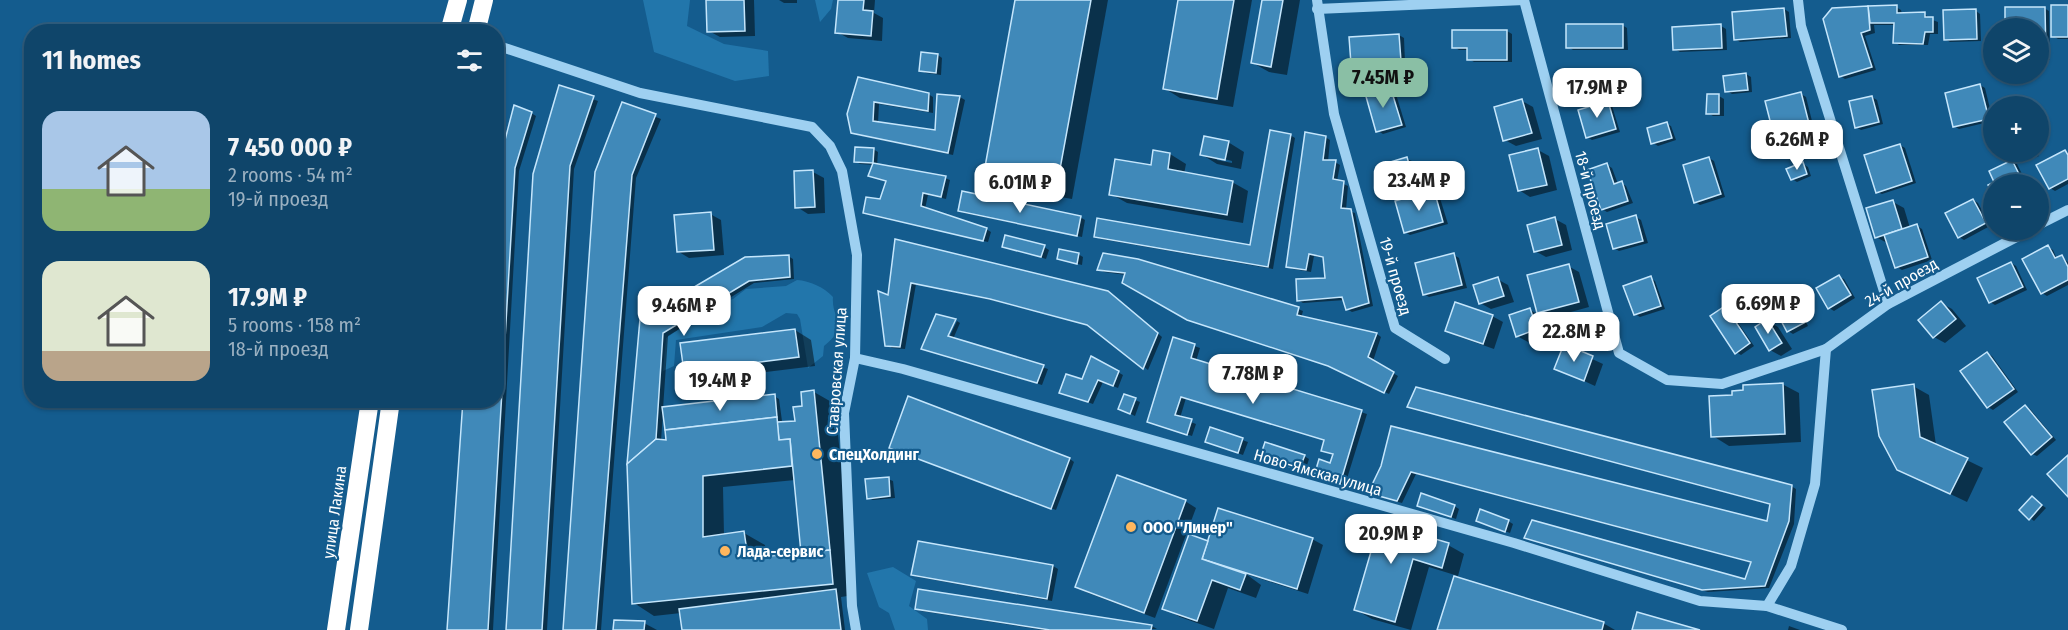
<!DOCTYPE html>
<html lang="en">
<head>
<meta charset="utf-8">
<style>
  :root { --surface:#0f456a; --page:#1d4f72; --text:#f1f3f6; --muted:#9bb1c1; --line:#2f5d7e; --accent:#8abfa5 }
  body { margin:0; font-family:"Fira Sans Condensed",sans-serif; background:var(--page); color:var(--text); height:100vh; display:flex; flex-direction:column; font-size:22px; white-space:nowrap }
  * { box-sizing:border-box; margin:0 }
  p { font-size:20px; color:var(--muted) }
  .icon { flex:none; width:33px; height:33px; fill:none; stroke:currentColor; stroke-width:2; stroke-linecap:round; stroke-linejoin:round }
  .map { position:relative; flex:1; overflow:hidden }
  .panel { position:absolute; left:24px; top:24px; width:480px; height:384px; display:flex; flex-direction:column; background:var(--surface); border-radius:24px; box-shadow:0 2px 4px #0004,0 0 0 2px var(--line) }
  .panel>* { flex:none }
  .fabs { position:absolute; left:1983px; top:18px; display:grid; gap:12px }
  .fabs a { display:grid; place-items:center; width:66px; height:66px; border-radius:50%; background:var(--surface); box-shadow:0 2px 4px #0004,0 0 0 2px var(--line); font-size:30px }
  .price { position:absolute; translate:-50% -51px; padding:0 14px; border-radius:12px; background:#fff; color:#222; font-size:20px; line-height:39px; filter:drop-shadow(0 2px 3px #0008) }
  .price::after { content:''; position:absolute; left:50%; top:36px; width:18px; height:14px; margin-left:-9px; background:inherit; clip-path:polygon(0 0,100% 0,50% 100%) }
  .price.on { background:var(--accent); color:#111 }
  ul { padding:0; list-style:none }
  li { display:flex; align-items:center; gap:18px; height:150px; padding:0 18px }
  li span { display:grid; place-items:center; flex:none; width:168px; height:120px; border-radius:18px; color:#555 }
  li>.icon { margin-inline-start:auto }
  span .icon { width:72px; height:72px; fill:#fffc; stroke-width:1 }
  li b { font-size:26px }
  h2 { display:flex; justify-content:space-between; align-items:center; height:72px; padding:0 18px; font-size:26px }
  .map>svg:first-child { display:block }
  .green { fill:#2276ab }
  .shadow { fill:#0007; fill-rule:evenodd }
  .building { fill:#4089b9; stroke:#c5e6fc; stroke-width:1.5 }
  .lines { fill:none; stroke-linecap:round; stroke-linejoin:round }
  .minor { stroke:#9ed0f1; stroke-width:10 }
  .highway { stroke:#fff; stroke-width:18 }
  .poi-dot { fill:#ffb75e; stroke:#145c8e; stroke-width:2 }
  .labels { text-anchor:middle; stroke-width:4.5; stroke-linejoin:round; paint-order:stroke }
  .street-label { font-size:16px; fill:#fff; stroke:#145c8e }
  .poi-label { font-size:16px; font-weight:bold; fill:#fff; stroke:#145c8e; text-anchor:start }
</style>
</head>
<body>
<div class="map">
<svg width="2068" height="630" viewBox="0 0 2068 630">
  <rect width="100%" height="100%" fill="#145c8e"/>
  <g class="green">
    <path d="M643,0H690L687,26L724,44L768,51L769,76L735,81L654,52Z"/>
    <path d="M815,0H833L831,9L820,22Z"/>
    <path d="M797,280C810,281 824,287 833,297C831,320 851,324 824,346L823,356L808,368L800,319L797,314L786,313L762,327L676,340L674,366L663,371L666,338L714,305L733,299L746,289L786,286Z"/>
    <path d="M893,567L916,581L909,606L927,619L928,630H895L889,613L879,607L867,573Z"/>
  </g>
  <g class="shadow">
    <path d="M708,0H754L755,36L720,37L709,31Z"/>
    <path d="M779,0H797V3H784Z"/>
    <path d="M839,0H875L874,13L883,18L882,41L848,38L837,32Z"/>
    <path d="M1017,0H1108L1072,199L1000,186L984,177Z"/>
    <path d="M1180,0H1252L1233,107L1180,98L1164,88Z"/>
    <path d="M1264,0H1300L1287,75L1269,72L1253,63Z"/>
    <path d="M1896,7L1901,10L1902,14H1925L1930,19L1938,22V34H1930L1928,45H1899L1895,42V25H1874L1875,33L1865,36L1876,70L1845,79L1840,76L1833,9Z"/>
    <path d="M2068,7V39H2058L2053,36Z"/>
    <path d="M2044,8L2049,11L2050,60H2038V28H2007L2006,9Z"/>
    <path d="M1784,9L1789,12L1791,38L1740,42L1735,39Z"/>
    <path d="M1976,11L1980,14L1981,41L1950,42L1945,39Z"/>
    <path d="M1622,25L1627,28L1628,50H1573L1568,47Z"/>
    <path d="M1721,26L1726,29L1727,50L1680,52L1675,49Z"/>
    <path d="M1507,31L1512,34V62H1474L1469,59V50H1459L1454,47Z"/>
    <path d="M1399,35L1404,38L1405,63L1357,66L1352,63Z"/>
    <path d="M938,55L942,58L941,75L926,73L921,70Z"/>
    <path d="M1746,74L1751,77L1752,92L1732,94L1727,91Z"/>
    <path d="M859,79L928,94L933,97V113L879,104L878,123L937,132L939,95L960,97L965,100L953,155L858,135L853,132Z"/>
    <path d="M1980,85L1985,88L1993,121L1959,129L1954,126Z"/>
    <path d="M560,87L598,101L574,169L547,630H508Z"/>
    <path d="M1390,88L1395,91L1406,127L1383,134L1378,131Z"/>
    <path d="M1801,94L1806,97L1819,149L1785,158L1780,155Z"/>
    <path d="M1708,95L1719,96L1724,99V116H1713L1708,113Z"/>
    <path d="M1872,97L1877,100L1883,124L1861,130L1856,127Z"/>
    <path d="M1522,101L1533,107L1542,139L1516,146L1505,140Z"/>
    <path d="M1607,103L1612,106L1620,132L1592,140L1587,137Z"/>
    <path d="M623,104L661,119L636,178L601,630H564Z"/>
    <path d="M531,113L536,116L519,171L493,630H449L496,400V187Z"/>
    <path d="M1666,124L1671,126L1676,140L1658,146L1653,143Z"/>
    <path d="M1290,135L1295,138L1273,269L1101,239L1096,237L1251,246Z"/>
    <path d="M1325,137L1330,140L1328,162H1335L1340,165L1337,181L1348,186L1346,210L1355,213L1373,306L1352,312L1347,309L1345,300L1303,303L1298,300L1326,279L1325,258L1314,256L1311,272L1293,269L1288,266Z"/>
    <path d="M1228,142L1244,152L1241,169L1217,164L1201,154ZM1217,157L1232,161V163L1217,160Z"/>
    <path d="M1900,145L1905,148L1916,183L1882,194L1877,192Z"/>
    <path d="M873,149L878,152L877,166L945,178L950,180L946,199L928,195L925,209L986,229L991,232L988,242L870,215L865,212L881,201L887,182L870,176L874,165L860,164L855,161Z"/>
    <path d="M1538,150L1549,156L1557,190L1530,197L1519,190Z"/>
    <path d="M1155,151L1170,154L1186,164L1184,174L1232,182L1248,191L1243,223L1127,203L1111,194L1152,167Z"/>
    <path d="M2065,151L2068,153V184L2055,191L2050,188Z"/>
    <path d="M2013,152H2037L2039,156L2025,162L2015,156Z"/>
    <path d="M1709,158L1714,161L1725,197L1700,205L1695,202Z"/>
    <path d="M1407,159L1412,161L1421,192L1403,197L1398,194Z"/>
    <path d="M2012,161L2017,164L2027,184L1990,186L1996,183Z"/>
    <path d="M1803,164L1808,167L1811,176L1797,182L1792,179Z"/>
    <path d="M1607,165L1612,168L1618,184L1621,183L1626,186L1633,203L1607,212L1602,209Z"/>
    <path d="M813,172L824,178L825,213L808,214L797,207Z"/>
    <path d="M1434,192L1439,195L1448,224L1410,235L1405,232Z"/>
    <path d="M1973,200L1978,203L1990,226L1964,240L1959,237Z"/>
    <path d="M1893,202L1904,208L1910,228L1917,226L1922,229L1932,260L1902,270L1897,267L1887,243L1876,237Z"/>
    <path d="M959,210L1080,217L1085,220L1082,237L964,213Z"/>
    <path d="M710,214L721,220L724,255L689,258L679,252Z"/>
    <path d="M1636,217L1641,220L1648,243L1619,251L1614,248Z"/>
    <path d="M1555,219L1566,225L1572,250L1546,257L1535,251Z"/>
    <path d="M896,241L1113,295L1162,337L1148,370L1091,326L996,301L916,284L905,349L892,348L887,345L889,297Z"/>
    <path d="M1004,246L1044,247L1049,250L1046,259Z"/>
    <path d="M2048,247L2053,250L2057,259L2062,257L2068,262V285L2047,296L2042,293Z"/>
    <path d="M1078,254L1083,257L1082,265L1058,259Z"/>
    <path d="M1104,255L1298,309L1303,311L1301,318L1377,334L1381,337L1373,361L1398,376L1389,394L1335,368L1194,322L1126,275L1104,272L1099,269Z"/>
    <path d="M1454,255L1459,258L1467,288L1429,297L1424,294Z"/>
    <path d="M788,256L793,259L794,279L754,283L668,336L663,409L774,396L779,399L782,421L786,423L796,422L814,392L835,404L854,595L841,597L845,630H683L681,613L654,616L634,603L641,320ZM663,413H664L668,441H661ZM795,480L803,555L767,558L765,545L744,533L724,535L723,487Z"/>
    <path d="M2011,263L2016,266L2027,290L1995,305L1990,302Z"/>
    <path d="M1568,266L1579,272L1589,307L1549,318L1539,312L1547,335L1528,342L1517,336L1530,310L1539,315L1529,276Z"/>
    <path d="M1839,277L1844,279L1855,298L1834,311L1829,308Z"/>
    <path d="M1650,278L1655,281L1665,309L1640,317L1635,314Z"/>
    <path d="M1497,279L1508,285L1514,302L1491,309L1480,303Z"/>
    <path d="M1785,287L1790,290L1808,326L1793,334L1788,331Z"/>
    <path d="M1941,303L1952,309L1966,326L1945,343L1934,337L1920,321Z"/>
    <path d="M1725,308L1730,311L1754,346L1741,355L1736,352Z"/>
    <path d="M1492,316L1503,322L1494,349L1457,336L1447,330Z"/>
    <path d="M957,321L960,323L953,339L1048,369L1042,385L922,349L944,342L946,344Z"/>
    <path d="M1767,321L1778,327L1792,349L1781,356L1770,350Z"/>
    <path d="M795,330L811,340L815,366L701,380L685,371Z"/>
    <path d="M1174,339L1200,348L1196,361L1367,414L1345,485L1321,478L1331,465L1334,455L1323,450L1326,440L1186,398L1180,418L1196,424L1192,436L1149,422Z"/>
    <path d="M1564,346L1603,364L1595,386L1556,368Z"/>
    <path d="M1987,353L1992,356L2018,392L1993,410L1988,407Z"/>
    <path d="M1092,358L1123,375L1118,388L1103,382L1093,404L1061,393L1082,381Z"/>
    <path d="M1782,384L1799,393L1801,442L1729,446L1713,436L1734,396Z"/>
    <path d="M1913,386L1929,395L1936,445L1983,468L1967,502L1898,469Z"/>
    <path d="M1125,396L1140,402L1135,416L1125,411Z"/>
    <path d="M2026,406L2030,409L2056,440L2037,456L2032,454Z"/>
    <path d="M1409,407L1791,486L1796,489L1794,524L1769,588L1708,592L1531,540L1746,581L1753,563L1416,474L1402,503L1374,495L1382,466L1768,523L1772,505Z"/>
    <path d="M1211,429L1248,442L1243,455L1212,444Z"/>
    <path d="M896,450L1070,459L1074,462L1056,510Z"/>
    <path d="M1304,456L1309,459L1305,472L1262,457Z"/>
    <path d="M888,479L893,481L895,498L873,500L868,498Z"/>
    <path d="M2032,498L2046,508L2034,521L2030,518Z"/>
    <path d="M1185,501L1196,508L1155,618L1088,593L1077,587Z"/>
    <path d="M1454,506L1459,509L1456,519L1424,508Z"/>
    <path d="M1508,521L1513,524L1510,533L1483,523Z"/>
    <path d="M1312,539L1323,545L1308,594L1246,574L1261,585L1256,598L1228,588L1214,629L1180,617L1164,608L1209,543Z"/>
    <path d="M919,542L1053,566L1058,569L1052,601L918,577L913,575Z"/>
    <path d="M1354,542L1448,545L1464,554L1458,576L1429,567L1411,630L1372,619L1356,610L1373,552Z"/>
    <path d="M916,608L1152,626L1157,629L1043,630L921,611Z"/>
    <path d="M644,623L657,630H615Z"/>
    <path d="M1603,623L1615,630H1441Z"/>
    <path d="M1789,626L1800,630H1788Z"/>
  </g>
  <g class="building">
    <path d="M706,0H744L745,31L707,32Z"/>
    <path d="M838,0H864L863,10L873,11L871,36L835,33Z"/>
    <path d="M1015,0H1091L1056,191L983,178Z"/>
    <path d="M1178,0H1234L1217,99L1163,89Z"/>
    <path d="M1262,0H1283L1271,67L1251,63Z"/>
    <path d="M1897,5V13L1925,12V17H1933V32H1925L1923,44L1893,43L1894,23H1870L1868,6Z"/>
    <rect x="2051" y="5" width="17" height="32"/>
    <path d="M1868,6L1870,30L1861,33L1872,67L1839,77L1823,19L1832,8Z"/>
    <path d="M2005,7H2045L2046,58H2038V28H2005Z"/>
    <path d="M1784,8L1787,36L1734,40L1732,12Z"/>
    <path d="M1976,9L1977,39L1944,40L1943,10Z"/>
    <rect x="1566" y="24" width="57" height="24"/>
    <path d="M1721,24L1722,48L1673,50L1672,27Z"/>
    <path d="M1452,30H1507V60H1467V48H1452Z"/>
    <path d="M1399,34L1401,61L1351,64L1349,37Z"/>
    <path d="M921,52L938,54L936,73L919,71Z"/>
    <path d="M1746,73L1748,90L1725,92L1723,76Z"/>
    <path d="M858,77L929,93L928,111L874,102L873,121L935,130L937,94L960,96L948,153L851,133L847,114Z"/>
    <path d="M1980,84L1989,119L1953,127L1945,93Z"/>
    <path d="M559,85L594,96L570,166L542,630H506L533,174Z"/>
    <path d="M1390,86L1402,125L1376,132L1365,93Z"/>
    <path d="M1801,92L1815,147L1779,156L1765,101Z"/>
    <path d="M1707,94H1719V114H1706Z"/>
    <path d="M1872,96L1879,122L1855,128L1849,101Z"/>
    <path d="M1522,99L1532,133L1503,141L1494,107Z"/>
    <path d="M1608,101L1616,129L1586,138L1578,110Z"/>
    <path d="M622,102L656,114L632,175L596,630H563L595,172Z"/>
    <path d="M514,105L532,112L515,168L488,630H447L463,400H496V175Z"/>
    <path d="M1667,122L1672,138L1651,144L1647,128Z"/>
    <path d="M1270,130L1291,134L1268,267L1094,237L1097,218L1250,245Z"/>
    <path d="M1305,132L1326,136L1323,160H1336L1333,179L1344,181L1341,208L1351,209L1369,303L1346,310L1342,297L1297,301L1296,279L1325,278L1323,257L1309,254L1306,270L1286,267Z"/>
    <path d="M1204,136L1229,141L1225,160L1200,155Z"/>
    <path d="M1900,144L1912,181L1876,193L1864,155Z"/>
    <path d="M855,147L874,148L873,163L854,162Z"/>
    <path d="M1538,148L1547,185L1518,191L1509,155Z"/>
    <path d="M1153,150L1170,153L1168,169L1233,181L1227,215L1109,195L1115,159L1151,165Z"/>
    <path d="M2065,150L2068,155V179L2049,189L2036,165Z"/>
    <path d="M1407,157L1416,189L1396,195L1387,163Z"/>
    <path d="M1709,157L1721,194L1694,203L1683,165Z"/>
    <path d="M2012,160L2024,184H1994V196L1988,185L1994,182L1989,171Z"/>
    <path d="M1803,162L1807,174L1791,180L1786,169Z"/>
    <path d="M873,163L946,176L941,197L923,193L921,206L987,228L983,241L863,213L866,197L880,199L886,181L868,176Z"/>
    <path d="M1607,163L1614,184L1622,181L1628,201L1601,210L1587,170Z"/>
    <path d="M813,170L815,207L795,208L794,171Z"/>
    <path d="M1434,190L1443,222L1404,233L1395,201Z"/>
    <path d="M962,191L1081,216L1077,236L958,211Z"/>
    <path d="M1973,199L1986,223L1958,238L1945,213Z"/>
    <path d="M1893,200L1902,229L1875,238L1866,208Z"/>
    <path d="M711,212L714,250L677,252L674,215Z"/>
    <path d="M1636,215L1643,241L1613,249L1606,224Z"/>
    <path d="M1555,217L1562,245L1534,252L1527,225Z"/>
    <path d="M1917,224L1928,257L1895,268L1884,235Z"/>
    <path d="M1005,235L1045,245L1041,257L1002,247Z"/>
    <path d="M895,239L1108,291L1158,333L1143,369L1087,325L990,299L911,283L900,347L885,346L878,291L888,295Z"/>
    <path d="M2048,245L2055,258L2062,255L2068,267V280L2041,294L2022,259Z"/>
    <path d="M1059,249L1079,253L1077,264L1057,259Z"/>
    <path d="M1103,253L1138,259L1299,307L1297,315L1377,333L1368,357L1394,372L1384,393L1328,366L1187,320L1122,283L1125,273L1097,270Z"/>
    <path d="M1454,253L1462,285L1423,295L1415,263Z"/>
    <path d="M789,255L790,277L749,281L663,333L656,439L627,464L640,319L745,257Z"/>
    <path d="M2011,262L2023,287L1989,303L1977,278Z"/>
    <path d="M1569,264L1579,302L1537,313L1527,275Z"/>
    <path d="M1839,275L1851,295L1828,309L1816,288Z"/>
    <path d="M1651,276L1661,306L1634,315L1623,286Z"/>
    <path d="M1498,277L1504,296L1479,304L1473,285Z"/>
    <path d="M1785,285L1804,323L1787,332L1767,294Z"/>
    <path d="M1941,301L1956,319L1933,338L1918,320Z"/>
    <path d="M1455,302L1493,315L1483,344L1445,331Z"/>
    <path d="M1725,306L1750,343L1735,354L1710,316Z"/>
    <path d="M1530,308L1537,329L1516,337L1509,315Z"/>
    <path d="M936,314L956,319L948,336L1044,365L1037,383L921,349Z"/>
    <path d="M1767,319L1782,343L1769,351L1755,327Z"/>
    <path d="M795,329L799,357L684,372L680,343Z"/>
    <path d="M1173,337L1195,344L1191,358L1362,410L1340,484L1314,476L1319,459L1330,463L1333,454L1321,451L1324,440L1181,397L1175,415L1192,419L1187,435L1147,422Z"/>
    <path d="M1564,344L1593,356L1584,381L1554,369Z"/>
    <path d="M1987,352L2014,389L1987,408L1960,371Z"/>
    <path d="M1091,356L1119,371L1113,386L1098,380L1088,402L1059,393L1066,374L1082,379Z"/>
    <path d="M1783,383L1785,434L1711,437L1709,396L1732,395V391L1743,390V385Z"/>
    <path d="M1914,384L1920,437L1968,458L1950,494L1897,470L1879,436L1872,390Z"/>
    <path d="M1416,387L1792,485L1789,521L1765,586L1702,590L1524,538L1532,520L1745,579L1751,562L1411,472L1397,501L1368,493L1381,466L1391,426L1767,521L1770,504L1407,407Z"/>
    <path d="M814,390L830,550L801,553L790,439L779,440L777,422L795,421L793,407L802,406L801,392Z"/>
    <path d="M775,394L777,417L665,430L662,407Z"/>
    <path d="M1124,394L1136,398L1130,414L1118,409Z"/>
    <path d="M908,396L1070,458L1051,509L889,448Z"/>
    <path d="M2025,405L2052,437L2031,455L2004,422Z"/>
    <path d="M777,417L779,440L790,439L792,466L703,476V537L744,531L748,558L830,550L833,584L632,604L627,464L656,439L666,440L665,430Z"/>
    <path d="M1210,427L1243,438L1238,453L1205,442Z"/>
    <path d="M1265,442L1305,455L1299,470L1260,457Z"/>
    <path d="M2068,455V497L2047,474Z"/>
    <path d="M1117,475L1186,500L1144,613L1075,587Z"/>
    <path d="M889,477L890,496L867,499L865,479Z"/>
    <path d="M1421,493L1455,505L1451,517L1417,506Z"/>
    <path d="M2032,496L2042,505L2029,520L2019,510Z"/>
    <path d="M1218,508L1313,538L1297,589L1202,559Z"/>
    <path d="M1480,509L1509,520L1505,532L1476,521Z"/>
    <path d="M1359,517L1449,543L1442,568L1413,559L1395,622L1354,610L1372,548L1352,542Z"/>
    <path d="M1189,534L1208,541L1202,559L1246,574L1240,590L1212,580L1197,621L1162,609Z"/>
    <path d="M918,541L1053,565L1047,599L911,575Z"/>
    <path d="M1454,576L1604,622L1602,630H1437Z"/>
    <path d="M836,589L841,630H682L679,609Z"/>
    <path d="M918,589L1152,625L1151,630H1050L915,609Z"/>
    <path d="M1637,612L1700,630H1632Z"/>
    <path d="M614,620L645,621L644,630H613Z"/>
  </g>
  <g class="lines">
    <g class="minor">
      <path d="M1317,0L1334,114L1395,328L1445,359"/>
      <path d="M1524,0L1619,353L1667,380L1722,384L1826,349L1888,304L2030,230"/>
      <path d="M1798,0L1801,26L1888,304"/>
      <path d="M1317,9L1524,0"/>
      <path d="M496,45L640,93L812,127L830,146L842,171L857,255L855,358L844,413L852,606L856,630"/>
      <path d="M2038,225L2068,210"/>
      <path d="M855,358L903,369L1514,543L1700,601L1767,606L1842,630"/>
      <path d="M1767,606L1791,566L1815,484L1826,349"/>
    </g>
    <g class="highway">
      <path d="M449,32L458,0"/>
      <path d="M476,32L484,0"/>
      <path d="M336,630L370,400"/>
      <path d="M359,630L391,400"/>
    </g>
  </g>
  <g class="poi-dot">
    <circle cx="817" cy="454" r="6"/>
    <circle cx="1131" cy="527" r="6"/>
    <circle cx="725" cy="551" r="6"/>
  </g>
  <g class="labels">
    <g class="street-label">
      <text transform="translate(1591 190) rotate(75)" y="6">18-й проезд</text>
      <text transform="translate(1396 276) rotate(74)" y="6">19-й проезд</text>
      <text transform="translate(1901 282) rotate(-30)" y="6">24-й проезд</text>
      <text transform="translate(836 371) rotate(-86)" y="6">Ставровская улица</text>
      <text transform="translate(1318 472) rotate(16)" y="6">Ново-Ямская улица</text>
      <text transform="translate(334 512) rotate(-82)" y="6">улица Лакина</text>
    </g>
    <g class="poi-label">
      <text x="829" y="460">СпецХолдинг</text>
      <text x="1143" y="533">ООО "Линер"</text>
      <text x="737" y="557">Лада-сервис</text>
    </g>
  </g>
</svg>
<div class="fabs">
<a><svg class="icon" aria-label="layers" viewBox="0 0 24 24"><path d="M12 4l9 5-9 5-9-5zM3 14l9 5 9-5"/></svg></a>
<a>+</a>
<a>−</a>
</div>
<b class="price on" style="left:1383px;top:109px">7.45M ₽</b>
<b class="price" style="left:1597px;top:119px">17.9M ₽</b>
<b class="price" style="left:1797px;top:171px">6.26M ₽</b>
<b class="price" style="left:1419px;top:212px">23.4M ₽</b>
<b class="price" style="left:1020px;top:214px">6.01M ₽</b>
<b class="price" style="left:1768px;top:335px">6.69M ₽</b>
<b class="price" style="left:684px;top:337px">9.46M ₽</b>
<b class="price" style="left:1574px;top:363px">22.8M ₽</b>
<b class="price" style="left:1253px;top:405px">7.78M ₽</b>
<b class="price" style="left:720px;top:412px">19.4M ₽</b>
<b class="price" style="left:1391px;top:565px">20.9M ₽</b>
<section class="panel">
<h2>11 homes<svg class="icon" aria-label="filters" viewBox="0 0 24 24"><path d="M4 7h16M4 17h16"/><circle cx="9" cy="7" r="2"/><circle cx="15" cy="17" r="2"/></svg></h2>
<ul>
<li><span style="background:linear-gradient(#a9c7e8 65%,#8fb573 0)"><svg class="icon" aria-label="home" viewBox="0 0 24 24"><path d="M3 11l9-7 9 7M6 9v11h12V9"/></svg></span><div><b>7 450 000 ₽</b><p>2 rooms · 54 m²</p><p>19-й проезд</p></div></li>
<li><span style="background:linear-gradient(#dfe7d0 75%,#b9a48a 0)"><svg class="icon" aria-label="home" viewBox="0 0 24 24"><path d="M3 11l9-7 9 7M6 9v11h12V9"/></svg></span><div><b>17.9M ₽</b><p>5 rooms · 158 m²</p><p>18-й проезд</p></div></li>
</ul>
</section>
</div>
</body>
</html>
